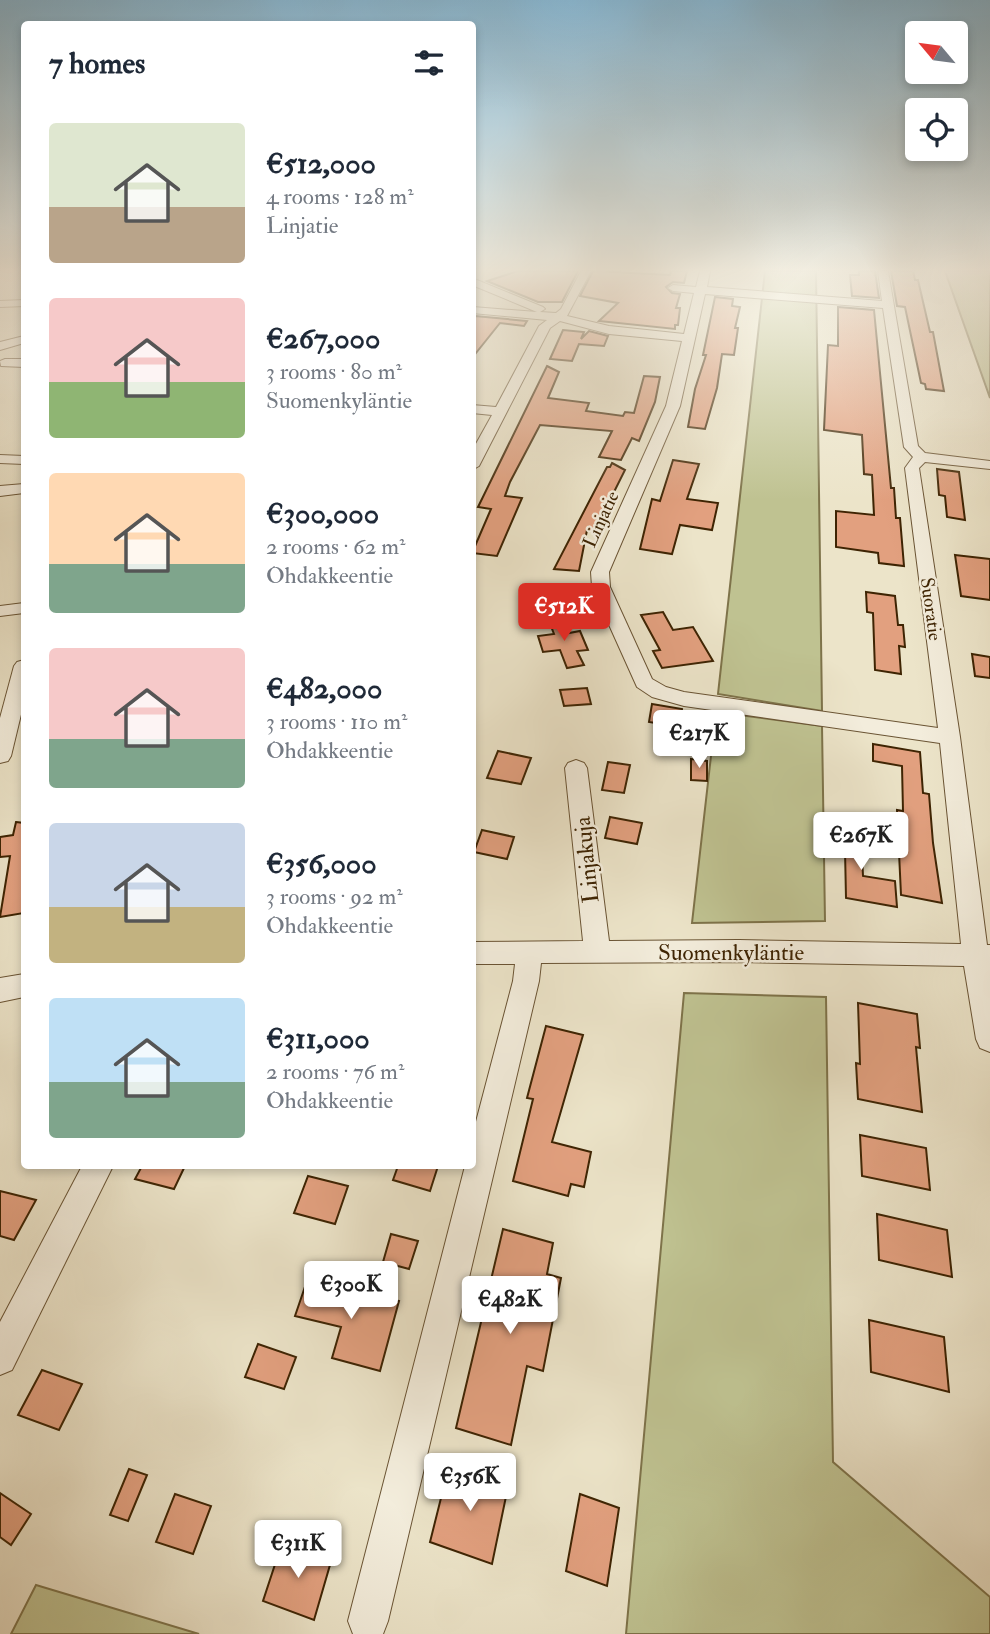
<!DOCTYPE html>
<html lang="en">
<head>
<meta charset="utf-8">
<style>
  :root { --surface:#fff; --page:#f6f6f7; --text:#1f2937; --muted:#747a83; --accent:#d93025 }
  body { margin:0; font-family:"IM FELL Double Pica",serif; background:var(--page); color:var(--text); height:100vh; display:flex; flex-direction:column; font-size:26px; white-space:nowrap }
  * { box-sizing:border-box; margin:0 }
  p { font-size:23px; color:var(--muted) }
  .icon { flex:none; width:38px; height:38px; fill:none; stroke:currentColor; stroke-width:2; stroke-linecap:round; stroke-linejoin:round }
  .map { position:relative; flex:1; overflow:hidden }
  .side { position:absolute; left:21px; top:21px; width:455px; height:1148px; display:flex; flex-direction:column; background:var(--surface); border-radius:7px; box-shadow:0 4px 10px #0003 }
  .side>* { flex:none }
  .needle { width:46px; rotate:299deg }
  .controls { position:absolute; left:905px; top:21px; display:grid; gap:14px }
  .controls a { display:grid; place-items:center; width:63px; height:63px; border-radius:7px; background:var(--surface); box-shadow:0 4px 10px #0003; font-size:35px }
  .price { position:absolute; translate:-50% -60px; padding:0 16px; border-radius:7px; background:#fff; color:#222; font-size:23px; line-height:46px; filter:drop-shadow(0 2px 4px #0008) }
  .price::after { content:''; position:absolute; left:50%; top:42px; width:21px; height:16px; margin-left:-10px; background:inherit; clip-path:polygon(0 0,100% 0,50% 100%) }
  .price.current { background:var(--accent); color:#fff }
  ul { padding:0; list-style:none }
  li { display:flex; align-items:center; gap:21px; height:175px; padding:0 28px }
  li span { display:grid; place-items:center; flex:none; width:196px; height:140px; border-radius:7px; color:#555 }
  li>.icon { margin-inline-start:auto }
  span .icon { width:84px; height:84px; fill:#fffc; stroke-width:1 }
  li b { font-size:30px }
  h2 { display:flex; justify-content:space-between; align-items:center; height:84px; padding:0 28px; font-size:30px }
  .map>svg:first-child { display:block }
  .green { fill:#bfc291; stroke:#7e734a; stroke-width:2 }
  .building { fill:#e2a07f; stroke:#3e2403; stroke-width:2 }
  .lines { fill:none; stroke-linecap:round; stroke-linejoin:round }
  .minor-casing { stroke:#6a5434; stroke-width:2 }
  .minor { fill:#f3eddc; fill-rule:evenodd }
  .labels { text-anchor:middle; stroke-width:5; stroke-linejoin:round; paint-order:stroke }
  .far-street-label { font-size:19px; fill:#3e2403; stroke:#f3eddc }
  .street-label { font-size:23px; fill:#3e2403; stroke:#f3eddc }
</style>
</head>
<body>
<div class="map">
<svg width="990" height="1634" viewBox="0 0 990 1634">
  <rect width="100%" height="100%" fill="#ece4c9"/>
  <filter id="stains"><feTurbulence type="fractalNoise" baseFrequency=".00286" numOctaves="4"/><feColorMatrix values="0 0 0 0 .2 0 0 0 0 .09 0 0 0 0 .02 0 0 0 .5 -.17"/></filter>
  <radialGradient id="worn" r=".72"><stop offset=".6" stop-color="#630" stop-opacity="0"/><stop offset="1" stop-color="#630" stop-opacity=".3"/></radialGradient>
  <g class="green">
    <path d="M765,271H816L822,711L718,694Z"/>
    <path d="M945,271H990V398Z"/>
    <path d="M716,712L822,726L825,921L692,923Z"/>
    <path d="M684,993L826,997L833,1462L990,1597V1634H626Z"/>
    <path d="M36,1585L199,1634H11Z"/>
  </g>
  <g class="building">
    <path d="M518,271H578L562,302H538L487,281Z"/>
    <path d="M593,271L670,275L671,271H687L684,283L673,282L666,287L672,293L680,294L676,308H680L678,325H675V329L599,321L618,303L580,296Z"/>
    <path d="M859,271H875L879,298L852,296L850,275H859Z"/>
    <path d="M891,271H913L915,280H918L930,332H933L944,391L926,389L925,384L921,383L905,307L897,306Z"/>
    <path d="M715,297L733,299L732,306L740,307L735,328H738L734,355L722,354L717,388L705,429L688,427L695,389L706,355H703Z"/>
    <path d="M838,307L874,310L891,488H894L896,518H900L904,566L879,563L878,553L836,547V511L874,515L872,475L864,474L862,435L824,430L828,345L838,346Z"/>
    <path d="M475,316L527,321L524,326L500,323L472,358V320Z"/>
    <path d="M563,330L584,332L581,339L589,331L608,336L604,346L579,344L572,361L550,359Z"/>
    <path d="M547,366L559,372L548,398L589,403L586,411L623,416L625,412L634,413L644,376L660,377L655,402L639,441L632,438L621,460L599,457L612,431L540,425L510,482L505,496L522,498L497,556L472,553L491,509L478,507Z"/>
    <path d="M673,460L699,464L687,499L718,503L712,530L680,525L672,554L640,549L652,499L660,501Z"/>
    <path d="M612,463L625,470L603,514L608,515L598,533L587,530L579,571L554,569L607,467H610Z"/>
    <path d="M937,469L959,472L965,520L947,517L945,496L939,495Z"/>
    <path d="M955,555L990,559V600L961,596Z"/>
    <path d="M866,592L895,596L898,625H903L905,647L899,646L901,674L875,670L873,613L867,612Z"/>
    <path d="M663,612L673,630L693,627L713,661L662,668L653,651L660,650L641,615Z"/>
    <path d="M562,615L569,633L580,631L588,650L577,651L584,665L567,668L560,650L543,652L538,636L554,634L549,621Z"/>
    <path d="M972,654L990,657V678L975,676Z"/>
    <path d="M587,688L591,704L564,706L560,690Z"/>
    <path d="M652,704L682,709L680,727L649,722Z"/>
    <path d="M873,744L920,752L923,793L929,794L933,843L942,903L901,895L897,810L903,811L902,766L873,761Z"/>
    <path d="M498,751L531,758L521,784L487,778Z"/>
    <path d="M691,759L707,761V781L691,780Z"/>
    <path d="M608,762L630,765L624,793L602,790Z"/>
    <path d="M610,817L642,823L637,844L605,838Z"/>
    <path d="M16,822L24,823V913L0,917L10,856L0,857V837L13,835Z"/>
    <path d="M832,827L861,832L863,876L895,881L897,907L846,898L845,850L832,848Z"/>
    <path d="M482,830L514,837L507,859L474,852Z"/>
    <path d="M858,1003L917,1014L920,1048L916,1047L922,1112L858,1099L856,1063L860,1064Z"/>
    <path d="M546,1026L583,1035L552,1142L591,1152L584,1187L571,1184L568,1196L513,1181L533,1099L527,1098Z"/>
    <path d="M860,1135L926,1148L930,1190L862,1176Z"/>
    <path d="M142,1166H185L174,1189L135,1179Z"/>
    <path d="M398,1166H438L430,1191L393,1180Z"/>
    <path d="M308,1176L348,1186L335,1224L294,1213Z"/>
    <path d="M0,1191L36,1200L14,1240L0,1236Z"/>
    <path d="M877,1214L947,1230L952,1277L879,1260Z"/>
    <path d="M503,1229L553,1243L547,1274L561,1278L543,1371L527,1366L511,1445L456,1428Z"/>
    <path d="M391,1234L418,1241L409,1269L383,1262Z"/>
    <path d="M308,1278L399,1301L380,1371L332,1358L341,1327L295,1316Z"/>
    <path d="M869,1320L944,1337L949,1392L871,1372Z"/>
    <path d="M258,1344L296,1357L284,1389L245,1377Z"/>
    <path d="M42,1370L82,1384L59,1430L18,1415Z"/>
    <path d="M450,1462L509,1482L492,1564L430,1542Z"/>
    <path d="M129,1469L147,1475L128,1521L110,1515Z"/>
    <path d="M0,1493L31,1514L11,1545L0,1537Z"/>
    <path d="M175,1494L211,1506L193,1554L156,1542Z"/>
    <path d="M580,1494L619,1508L607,1586L566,1571Z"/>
    <path d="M283,1540L332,1558L314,1620L263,1601Z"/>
  </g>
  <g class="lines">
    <g class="minor-casing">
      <g id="minor">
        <path d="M581,271H591L567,316L609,326L684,334L694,293L673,291L668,288L673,285L696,287L700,271H710L707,287L882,301L878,271H888L918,446L925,453L990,461V469L925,462L919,468L960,737L987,945H990V1052L980,1048L976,1039L964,966L739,962L541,963L539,981L388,1621L383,1634H353L348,1621L465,1166H472V1137L513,981L515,964H472V942L583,941L565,768L568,763L576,760L584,763L587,768L609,941L739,940L961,944L940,743L684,706L652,697L637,687L592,587L591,572L666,406L682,341L609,334L560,321L550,328L479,466L472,470V451L492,415L472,413V405L496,407L539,326L547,320L472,313L473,307L537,312L472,285V278L543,307L545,309L540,312L556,313L561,309ZM705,294L883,308L904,447L913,457L905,468L938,728L684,692L666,687L652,679L610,587L609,572L680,406Z"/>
        <path d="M24,300V306L0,307V301Z"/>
        <path d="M24,336V343L0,350V342Z"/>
        <path d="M5,359H24V367L1,366L0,361Z"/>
        <path d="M0,455L24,456V464L0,463Z"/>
        <path d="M24,484V493L0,496V486Z"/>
        <path d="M24,603V613L0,616V606Z"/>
        <path d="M24,660V702L11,756L8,761L0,763V718L14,666L17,662Z"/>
        <path d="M24,974V997L0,1002V978Z"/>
        <path d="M82,1166H113L12,1370L0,1375V1322Z"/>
      </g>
    </g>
    <use href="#minor" class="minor"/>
  </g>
  <linearGradient id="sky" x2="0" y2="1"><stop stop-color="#88b8d4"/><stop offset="0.54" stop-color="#f6f3e7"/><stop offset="1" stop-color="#f6f3e7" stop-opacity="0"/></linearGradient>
  <rect width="990" height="500" fill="url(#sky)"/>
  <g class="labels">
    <g class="far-street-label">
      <text transform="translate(600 519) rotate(-65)" y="7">Linjatie</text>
      <text transform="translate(932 609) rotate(82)" y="7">Suoratie</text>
    </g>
    <g class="street-label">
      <text transform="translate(586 860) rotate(-96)" y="8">Linjakuja</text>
      <text x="731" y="960">Suomenkyläntie</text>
    </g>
  </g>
  <rect width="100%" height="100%" filter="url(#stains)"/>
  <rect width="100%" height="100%" fill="url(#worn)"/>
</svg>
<div class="controls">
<a><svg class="needle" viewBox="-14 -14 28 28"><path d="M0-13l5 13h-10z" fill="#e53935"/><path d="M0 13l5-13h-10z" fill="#747a83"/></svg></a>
<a><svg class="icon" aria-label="locate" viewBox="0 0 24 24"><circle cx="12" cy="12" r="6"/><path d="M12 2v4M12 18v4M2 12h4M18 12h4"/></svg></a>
</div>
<b class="price current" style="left:564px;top:643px">€512K</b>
<b class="price" style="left:699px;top:770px">€217K</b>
<b class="price" style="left:861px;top:872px">€267K</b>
<b class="price" style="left:351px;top:1321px">€300K</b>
<b class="price" style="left:510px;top:1336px">€482K</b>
<b class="price" style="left:470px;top:1513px">€356K</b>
<b class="price" style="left:298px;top:1580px">€311K</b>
<section class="side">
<h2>7 homes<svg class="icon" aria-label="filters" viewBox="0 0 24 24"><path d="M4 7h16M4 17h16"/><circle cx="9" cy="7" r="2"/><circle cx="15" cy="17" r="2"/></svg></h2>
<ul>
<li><span style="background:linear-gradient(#dfe7d0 60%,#b9a48a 0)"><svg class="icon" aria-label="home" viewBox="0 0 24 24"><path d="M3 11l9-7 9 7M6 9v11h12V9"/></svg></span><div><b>€512,000</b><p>4 rooms · 128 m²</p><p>Linjatie</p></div></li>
<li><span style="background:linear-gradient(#f6c9c9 60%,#8fb573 0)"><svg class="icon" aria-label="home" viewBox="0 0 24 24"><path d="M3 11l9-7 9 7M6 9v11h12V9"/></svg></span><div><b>€267,000</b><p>3 rooms · 80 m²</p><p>Suomenkyläntie</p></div></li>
<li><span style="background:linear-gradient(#ffd9b3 65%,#7fa58c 0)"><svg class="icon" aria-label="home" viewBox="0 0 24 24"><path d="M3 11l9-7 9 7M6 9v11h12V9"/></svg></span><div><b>€300,000</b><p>2 rooms · 62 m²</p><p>Ohdakkeentie</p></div></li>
<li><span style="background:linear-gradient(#f6c9c9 65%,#7fa58c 0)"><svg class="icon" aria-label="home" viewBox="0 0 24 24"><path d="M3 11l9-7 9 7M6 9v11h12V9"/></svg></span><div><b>€482,000</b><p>3 rooms · 110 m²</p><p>Ohdakkeentie</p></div></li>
<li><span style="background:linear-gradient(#c9d6e8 60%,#c2b280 0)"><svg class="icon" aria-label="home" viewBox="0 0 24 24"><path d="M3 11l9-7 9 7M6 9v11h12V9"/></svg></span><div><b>€356,000</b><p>3 rooms · 92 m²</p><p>Ohdakkeentie</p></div></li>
<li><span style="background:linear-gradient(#bfe0f5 60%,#7fa58c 0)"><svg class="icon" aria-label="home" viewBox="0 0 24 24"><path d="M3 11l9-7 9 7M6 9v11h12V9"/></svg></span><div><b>€311,000</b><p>2 rooms · 76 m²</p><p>Ohdakkeentie</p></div></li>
</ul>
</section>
</div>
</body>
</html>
